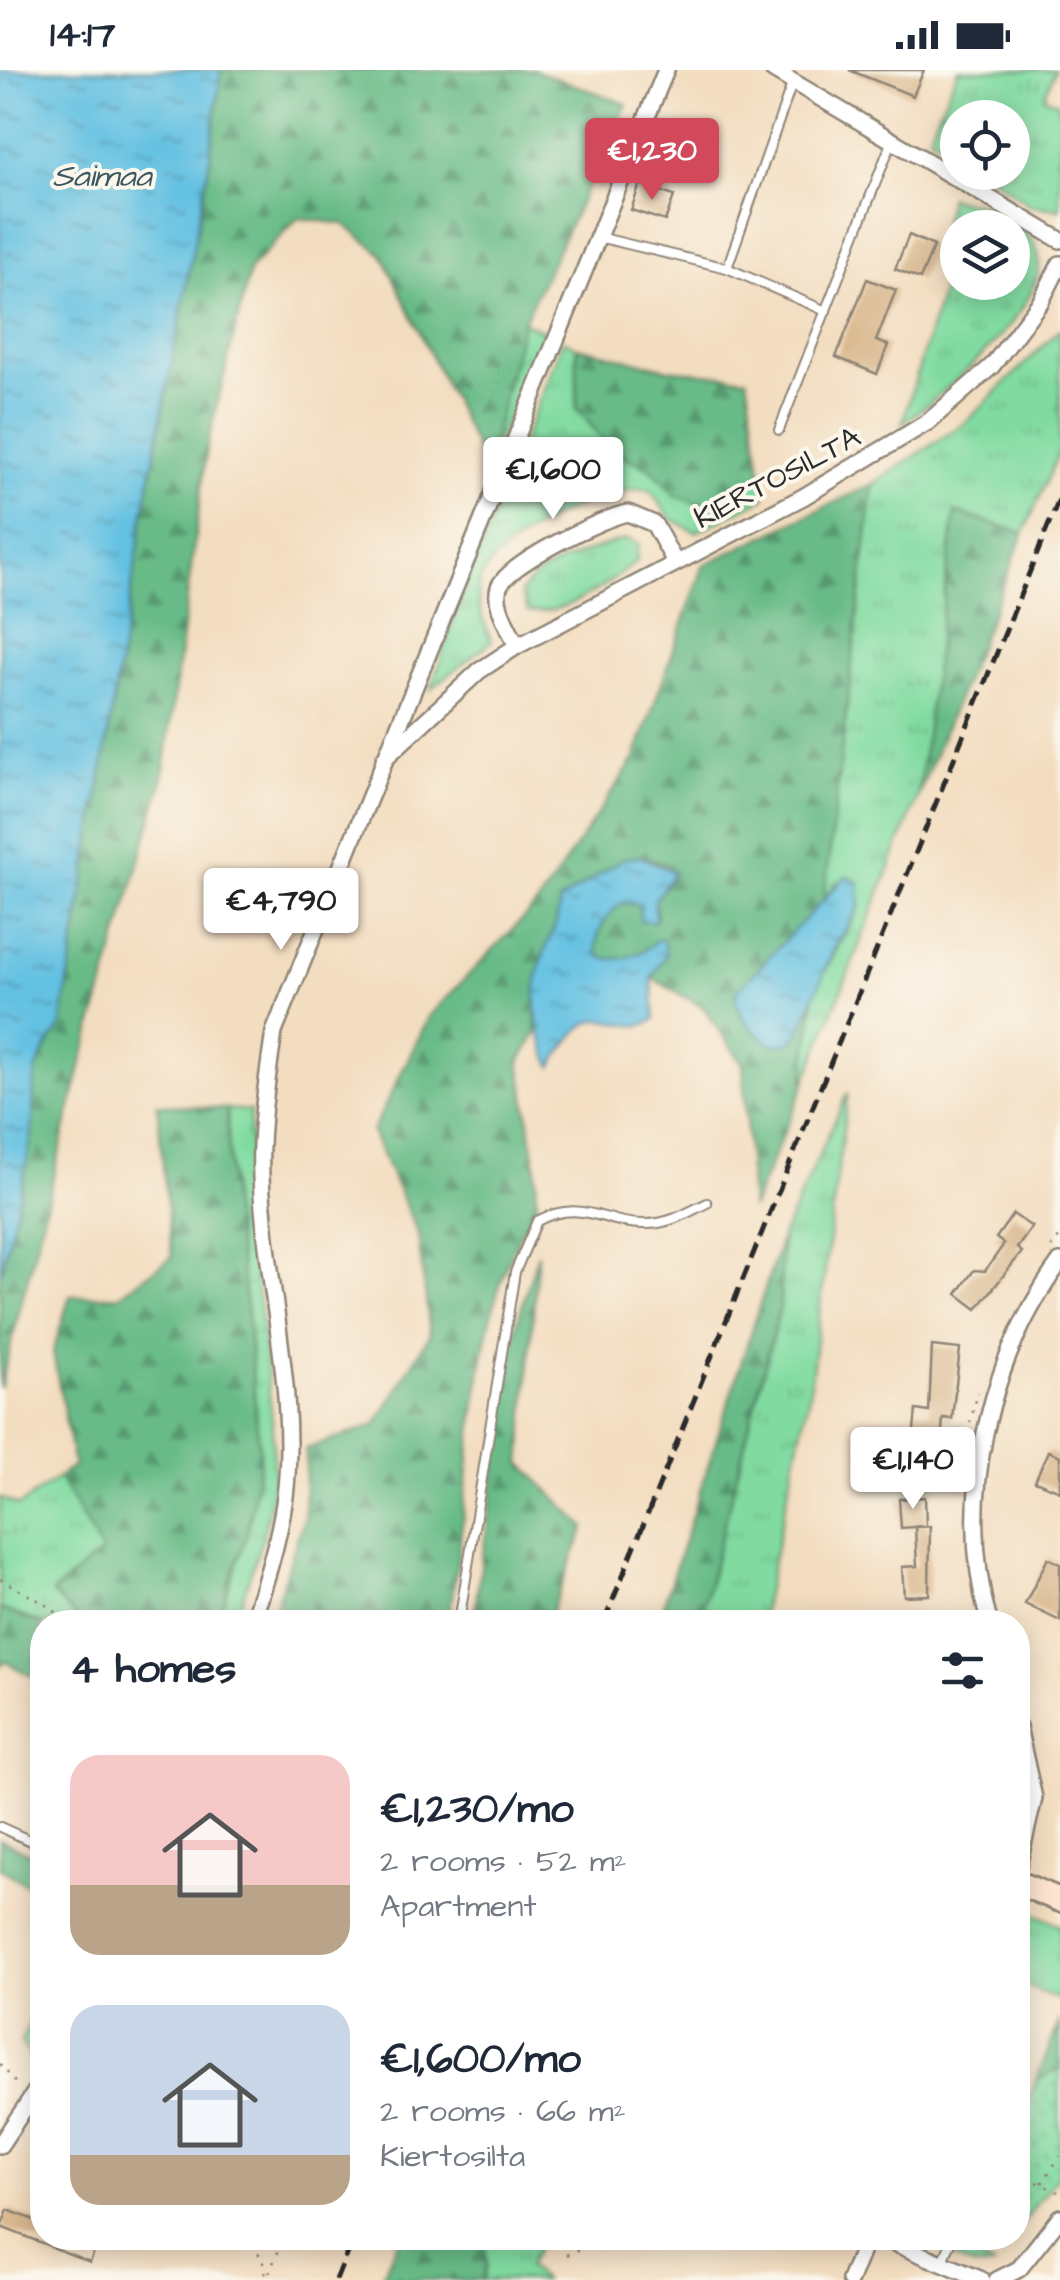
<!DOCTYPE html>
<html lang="en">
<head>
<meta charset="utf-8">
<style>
  :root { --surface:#fff; --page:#f6f6f7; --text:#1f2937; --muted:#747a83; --accent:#d1495b }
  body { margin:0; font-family:"Architects Daughter",sans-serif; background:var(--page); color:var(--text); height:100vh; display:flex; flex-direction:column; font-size:38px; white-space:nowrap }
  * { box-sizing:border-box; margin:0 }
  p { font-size:32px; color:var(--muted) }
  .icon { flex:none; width:55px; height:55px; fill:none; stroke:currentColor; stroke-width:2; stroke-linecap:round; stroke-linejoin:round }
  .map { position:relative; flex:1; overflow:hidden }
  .details { position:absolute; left:30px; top:1540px; width:1000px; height:640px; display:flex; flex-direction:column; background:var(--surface); border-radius:40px; box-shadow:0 5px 25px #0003 }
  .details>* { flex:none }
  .tools { position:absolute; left:940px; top:30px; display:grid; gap:20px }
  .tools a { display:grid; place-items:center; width:90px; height:90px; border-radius:50%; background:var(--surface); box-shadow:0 5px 25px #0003; font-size:50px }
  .price { position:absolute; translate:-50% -85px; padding:0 22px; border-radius:10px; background:#fff; color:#222; font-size:32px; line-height:65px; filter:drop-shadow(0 2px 5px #0008) }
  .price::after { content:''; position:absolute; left:50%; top:60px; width:30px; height:22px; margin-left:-15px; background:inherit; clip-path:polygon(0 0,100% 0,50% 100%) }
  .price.current { background:var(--accent); color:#fff }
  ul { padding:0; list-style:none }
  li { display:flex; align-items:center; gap:30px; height:250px; padding:0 40px }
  li span { display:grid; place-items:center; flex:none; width:280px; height:200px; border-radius:30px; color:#555 }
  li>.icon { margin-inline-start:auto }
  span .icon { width:120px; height:120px; fill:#fffc; stroke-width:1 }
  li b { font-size:42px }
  h2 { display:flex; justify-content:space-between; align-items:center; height:120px; padding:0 40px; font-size:42px }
  .status { display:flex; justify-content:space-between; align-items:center; height:70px; padding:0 50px; background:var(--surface); direction:ltr }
  .status svg { height:28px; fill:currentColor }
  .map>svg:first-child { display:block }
  .grass { fill:url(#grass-tufts); stroke:#568366; stroke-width:2.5 }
  .forest { fill:url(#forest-firs); stroke:#4a7359; stroke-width:2.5 }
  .park { fill:url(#park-dots); stroke:#568366; stroke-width:2.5 }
  .water { fill:url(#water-ripples); stroke:#487686; stroke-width:2.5 }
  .building { fill:#d9b88e }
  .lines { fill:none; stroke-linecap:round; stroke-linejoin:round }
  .lane-casing { stroke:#8f8476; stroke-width:12 }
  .street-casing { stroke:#8f8476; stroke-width:20 }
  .secondary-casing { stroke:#8f8476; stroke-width:28 }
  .path { stroke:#8f8476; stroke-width:2.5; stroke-dasharray:2.5 8; stroke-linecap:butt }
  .lane { stroke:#fff; stroke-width:8 }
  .street { stroke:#fff; stroke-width:15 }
  .secondary { stroke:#fde4d1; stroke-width:22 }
  .rail { stroke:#2b2b2b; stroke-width:5; stroke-dasharray:15 8; stroke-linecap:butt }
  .labels { text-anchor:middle; stroke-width:8; stroke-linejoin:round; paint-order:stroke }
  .street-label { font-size:30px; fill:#2b2b2b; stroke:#fbf7ec }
  .water-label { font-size:32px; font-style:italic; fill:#3c5862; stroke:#fbf7ec }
</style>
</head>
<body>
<div class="status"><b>14:17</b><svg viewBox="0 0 49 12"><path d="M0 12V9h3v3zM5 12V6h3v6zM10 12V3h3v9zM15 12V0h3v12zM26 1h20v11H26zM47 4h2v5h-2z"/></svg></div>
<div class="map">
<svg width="1060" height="2210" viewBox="0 0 1060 2210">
  <defs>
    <pattern id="grass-tufts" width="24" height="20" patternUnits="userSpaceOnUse" patternTransform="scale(2.5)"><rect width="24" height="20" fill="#81dba1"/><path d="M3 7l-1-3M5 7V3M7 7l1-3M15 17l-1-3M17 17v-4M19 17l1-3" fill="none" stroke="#70bc8b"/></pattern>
    <pattern id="forest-firs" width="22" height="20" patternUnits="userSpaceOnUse" patternTransform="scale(2.5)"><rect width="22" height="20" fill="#68bb87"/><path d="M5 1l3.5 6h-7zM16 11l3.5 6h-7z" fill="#56986f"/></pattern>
    <pattern id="park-dots" width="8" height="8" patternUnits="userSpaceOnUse" patternTransform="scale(2.5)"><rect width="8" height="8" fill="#81dba1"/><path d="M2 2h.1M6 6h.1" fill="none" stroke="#70bc8b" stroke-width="1.8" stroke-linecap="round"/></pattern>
    <pattern id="water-ripples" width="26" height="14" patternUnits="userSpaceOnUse" patternTransform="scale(2.5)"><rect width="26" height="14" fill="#64c1e2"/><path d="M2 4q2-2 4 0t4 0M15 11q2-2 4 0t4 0" fill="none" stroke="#539db7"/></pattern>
  </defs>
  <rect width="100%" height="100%" fill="#fbf7ec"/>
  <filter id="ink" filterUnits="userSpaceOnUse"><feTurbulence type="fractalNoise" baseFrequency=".01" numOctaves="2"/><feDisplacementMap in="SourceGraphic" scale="20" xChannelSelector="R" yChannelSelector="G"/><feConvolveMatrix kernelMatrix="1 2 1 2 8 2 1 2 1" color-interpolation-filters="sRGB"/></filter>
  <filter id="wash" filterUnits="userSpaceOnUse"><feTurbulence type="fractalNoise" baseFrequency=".0048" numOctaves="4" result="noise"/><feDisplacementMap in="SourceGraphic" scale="40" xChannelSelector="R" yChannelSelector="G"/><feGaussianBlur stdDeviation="2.25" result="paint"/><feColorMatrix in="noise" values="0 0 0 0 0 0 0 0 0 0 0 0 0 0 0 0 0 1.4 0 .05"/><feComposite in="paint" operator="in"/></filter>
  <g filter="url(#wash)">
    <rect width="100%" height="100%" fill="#f3ddc0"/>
    <g class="grass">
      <path d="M958,0H1055L1044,27L1060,33V139L1031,136L986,103L1012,102V48H958L957,83L929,65Z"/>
      <path d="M949,127C962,133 974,131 985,136C1000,142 1032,164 1037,180C1056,233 940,326 902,354L957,170L958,212H1012V158H958L957,166L942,157Z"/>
      <path d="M523,252L544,261L486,399Z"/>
      <path d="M1060,259V380L1024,463L955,443L918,726L803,1018L815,920L860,836L836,812L824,830L873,414L966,352Z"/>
      <path d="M563,270L577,277V338L611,380L652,399L676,426L706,436L762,405L765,428L696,462L671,449L650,420C610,411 493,471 480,511C474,531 484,553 492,571L431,619L457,538Z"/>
      <path d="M628,469L638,474L637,491C611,513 563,547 528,541L521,523C534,497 600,476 628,469Z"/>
      <path d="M848,1022L809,1325L760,1552H699L780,1237L782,1166Z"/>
      <path d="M227,1039L250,1041V1152L272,1348L274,1410L264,1463L237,1545L234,1552H217L247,1463L260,1390L247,1242L231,1130Z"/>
      <path d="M59,1407L102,1482L52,1523L81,1552L42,1554L0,1539V1428L19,1436Z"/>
      <path d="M1018,1837L1060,1855V1930L1018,1913Z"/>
      <path d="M42,1929V1987L37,1996L21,1972Z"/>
      <path d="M484,2168H543L527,2197L544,2210H481L486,2195Z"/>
      <path d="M954,2177L994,2196C977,2200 966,2194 951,2186Z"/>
    </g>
    <g class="forest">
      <path d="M221,0H534L627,34L523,252L486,399L382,184L344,154L298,148L250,199L207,376L163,709L82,993L0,1318V1206L31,1070L30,1025L38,988L61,957L144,442L209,94Z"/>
      <path d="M577,277L668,299L747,308L762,405L706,436L676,426L652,399L611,380L577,338Z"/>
      <path d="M873,414L824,830L735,923L799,963L815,920L803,1018L751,1139L743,994L704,938L652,908L666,884L656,870C644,886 617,894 598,886C592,865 605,845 622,832H633L657,847L655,830L670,796L640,786L623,789L560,831L559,848L542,887L536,922L537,964L520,991L536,1097L537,1139C467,1225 473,1440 447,1552H270L304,1448L306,1379L376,1355L430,1264L418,1164L372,1062L430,945L539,832L635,688L704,495Z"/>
      <path d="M955,442L1024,463L918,726Z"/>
      <path d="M157,1034L227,1039L231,1130L247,1242L260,1390L247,1463L217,1552H81L52,1523L102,1482L59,1407L74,1396L53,1282L70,1226H118L172,1187Z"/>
      <path d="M782,1166L780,1236L699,1552H658Z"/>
      <path d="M538,1183L521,1393L585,1457L547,1552H473L516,1256Z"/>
      <path d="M0,1539L42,1554V1612L4,1591L0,1596Z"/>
      <path d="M0,1769L42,1789V1824L0,1798Z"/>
      <path d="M1060,1950V1999L1036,2011Z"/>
      <path d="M399,2168H484L486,2195L481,2210H381Z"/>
    </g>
    <path class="park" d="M1060,1999V2103L1018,2160V2060L1036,2011Z"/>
    <g class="water">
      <path d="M0,0H221L209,94L144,442L61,957C20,1012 40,1017 30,1075C22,1119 10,1162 0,1206Z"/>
      <path d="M640,786L674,802L655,830V852L640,850V835L622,833C605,845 592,866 599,886C617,894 644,885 656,870H663L666,884L652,908L655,949C629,969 606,935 581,958C569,968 561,984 552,997C536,960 529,922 544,883C551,865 559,851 560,831L623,789Z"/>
      <path d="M846,806L859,813L860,836L835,877L799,963L790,973L773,975C752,961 738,948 735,923Z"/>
    </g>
    <g id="blocks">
      <g class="building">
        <path d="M849,0H924L913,26Z"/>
        <path d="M640,114L674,126L665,151L631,140Z"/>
        <path d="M909,165L934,176L920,209L895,199Z"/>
        <path d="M867,209L896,220L876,271L888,275L877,304L836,287Z"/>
        <path d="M1013,1144L1032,1157L1017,1178L1022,1182L977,1239L957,1224L974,1200L985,1201L1004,1174L996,1168Z"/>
        <path d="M932,1276L960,1279L952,1349L943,1348L941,1373L913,1370L916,1340L929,1342Z"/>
        <path d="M1048,1381L1060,1386V1421L1035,1411Z"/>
        <path d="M925,1427L926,1456L901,1458L899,1429Z"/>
        <path d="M930,1456L929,1525L904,1526L902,1497L917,1496L915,1457Z"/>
        <path d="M1048,1488L1060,1494V1551L1025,1534Z"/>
        <path d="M8,2140L42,2153V2168H80L97,2174L90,2192L1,2157Z"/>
      </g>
    </g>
  </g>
  <g filter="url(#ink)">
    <use href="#blocks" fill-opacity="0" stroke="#8f8476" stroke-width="2.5"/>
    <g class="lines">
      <g class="lane-casing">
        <g id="lane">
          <path d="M598,167L727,198L826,241"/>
          <path d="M727,198L793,11"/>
          <path d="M779,360L892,71"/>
          <path d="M459,1552L515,1202L537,1151C583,1127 603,1155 646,1154C669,1154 687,1143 707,1133"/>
          <path d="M0,1757L42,1776"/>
          <path d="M942,2194L953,2168"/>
        </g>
      </g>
      <g class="street-casing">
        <g id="street">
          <path d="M773,0L1060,170"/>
          <path d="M517,576C510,559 493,535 499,517C507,494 603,447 628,443L654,454L675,492"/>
          <path d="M384,689L479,601L517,576L803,427L928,352L992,296L1041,231L1060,194"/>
          <path d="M252,1552C266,1512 279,1469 285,1427C298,1321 265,1212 261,1106C259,1058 267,1010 274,962L666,0"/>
          <path d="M989,1552C956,1432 987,1292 1060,1192"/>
          <path d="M1018,1657L1034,1728L1018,1796"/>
          <path d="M0,2075L42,2012"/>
          <path d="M882,2168L982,2210"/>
          <path d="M850,2210L867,2168"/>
          <path d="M997,2210L1019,2199L1060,2147"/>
        </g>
      </g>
      <g class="secondary-casing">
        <path id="secondary" d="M1018,1813L1060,1830"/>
      </g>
      <g class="path">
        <path d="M1051,1178L1060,1166"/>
        <path d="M970,1353L978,1322"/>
        <path d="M0,1509L52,1538L65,1552"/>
        <path d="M0,1994L18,2016"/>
        <path d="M1018,2103L1060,2123"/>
        <path d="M1042,2113L1060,2086"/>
        <path d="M243,2168L262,2187L267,2210"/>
        <path d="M567,2185L605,2168"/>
        <path d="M269,2203L284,2168"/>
      </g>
      <use href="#lane" class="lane"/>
      <use href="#street" class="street"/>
      <use href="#secondary" class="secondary"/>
      <g class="rail">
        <path d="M604,1552L1060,427"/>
        <path d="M336,2210L353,2168"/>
      </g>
    </g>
  </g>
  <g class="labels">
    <g class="street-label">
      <text transform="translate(777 407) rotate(-28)" y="10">KIERTOSILTA</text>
    </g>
    <g class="water-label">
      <text x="102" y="116">Saimaa</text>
    </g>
  </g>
</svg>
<div class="tools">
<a><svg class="icon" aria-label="locate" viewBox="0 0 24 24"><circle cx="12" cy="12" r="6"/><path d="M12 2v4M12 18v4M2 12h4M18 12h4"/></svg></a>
<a><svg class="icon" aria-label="layers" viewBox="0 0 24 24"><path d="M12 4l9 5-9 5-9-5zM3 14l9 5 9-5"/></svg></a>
</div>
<b class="price current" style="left:652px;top:133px">€1,230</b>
<b class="price" style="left:553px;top:452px">€1,600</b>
<b class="price" style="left:281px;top:883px">€4,790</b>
<b class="price" style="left:913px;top:1442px">€1,140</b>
<section class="details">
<h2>4 homes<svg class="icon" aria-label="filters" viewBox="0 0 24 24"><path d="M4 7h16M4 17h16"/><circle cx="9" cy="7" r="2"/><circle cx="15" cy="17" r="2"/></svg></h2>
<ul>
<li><span style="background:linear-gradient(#f6c9c9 65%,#b9a48a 0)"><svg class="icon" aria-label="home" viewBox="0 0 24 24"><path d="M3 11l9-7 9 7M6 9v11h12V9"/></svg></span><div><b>€1,230/mo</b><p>2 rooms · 52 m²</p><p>Apartment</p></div></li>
<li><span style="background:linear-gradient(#c9d6e8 75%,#b9a48a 0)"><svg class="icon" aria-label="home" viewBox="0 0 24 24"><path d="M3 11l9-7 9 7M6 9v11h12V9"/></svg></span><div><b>€1,600/mo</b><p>2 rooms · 66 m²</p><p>Kiertosilta</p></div></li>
</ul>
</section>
</div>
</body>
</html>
